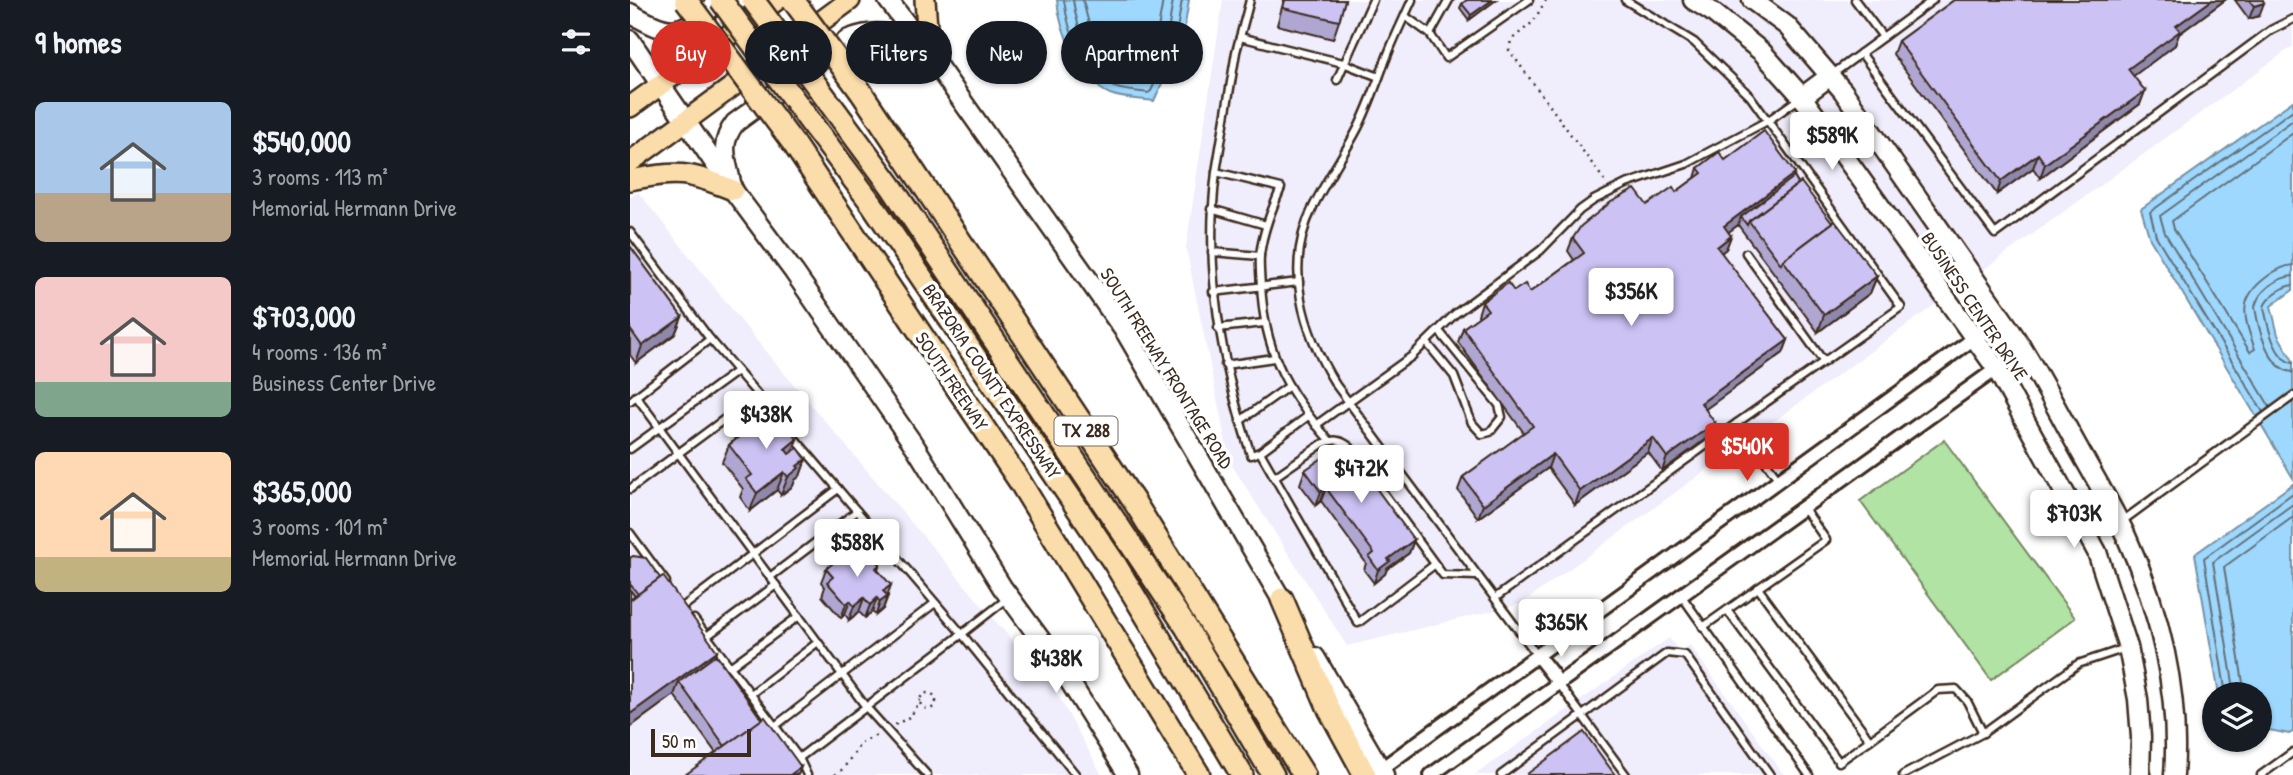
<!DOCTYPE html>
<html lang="en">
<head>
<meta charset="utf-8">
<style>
  :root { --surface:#171b24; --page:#20242c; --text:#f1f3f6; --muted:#9ea1a6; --accent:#d93025 }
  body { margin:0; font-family:"Patrick Hand",sans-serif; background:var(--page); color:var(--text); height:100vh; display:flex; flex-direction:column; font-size:26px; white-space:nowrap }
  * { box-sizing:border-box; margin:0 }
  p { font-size:23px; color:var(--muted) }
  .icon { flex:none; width:38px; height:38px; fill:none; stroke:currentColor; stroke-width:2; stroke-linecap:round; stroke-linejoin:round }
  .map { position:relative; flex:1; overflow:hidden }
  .sheet { display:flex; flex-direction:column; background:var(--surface); width:630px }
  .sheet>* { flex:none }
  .hud { position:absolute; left:21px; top:21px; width:665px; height:63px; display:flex; gap:14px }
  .buttons { position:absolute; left:1572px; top:682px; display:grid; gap:14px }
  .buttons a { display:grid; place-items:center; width:70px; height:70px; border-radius:50%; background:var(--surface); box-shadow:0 2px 5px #0004; font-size:35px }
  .scale { position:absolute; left:21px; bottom:18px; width:100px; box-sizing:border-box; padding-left:7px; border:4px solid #3b2a1e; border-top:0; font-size:19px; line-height:24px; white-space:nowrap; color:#3b2a1e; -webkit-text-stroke:5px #fff; paint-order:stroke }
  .price { position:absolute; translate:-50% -60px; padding:0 16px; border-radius:7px; background:#fff; color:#222; font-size:23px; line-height:46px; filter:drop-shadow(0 2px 4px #0008) }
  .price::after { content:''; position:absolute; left:50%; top:42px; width:21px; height:16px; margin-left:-10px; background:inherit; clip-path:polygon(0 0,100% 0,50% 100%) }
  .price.active { background:var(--accent); color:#fff }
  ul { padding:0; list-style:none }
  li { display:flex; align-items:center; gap:21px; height:175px; padding:0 35px }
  li span { display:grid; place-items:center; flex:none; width:196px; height:140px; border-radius:10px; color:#555 }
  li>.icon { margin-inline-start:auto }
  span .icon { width:84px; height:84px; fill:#fffc; stroke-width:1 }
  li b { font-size:30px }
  h2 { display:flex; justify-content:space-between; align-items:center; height:84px; padding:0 35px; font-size:30px }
  .tag { padding:0 24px; border-radius:32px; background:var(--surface); box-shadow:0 2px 5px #0004; font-size:24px; line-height:63px }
  .tag.active { background:var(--accent); color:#fff }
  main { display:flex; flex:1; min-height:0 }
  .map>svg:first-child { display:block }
  .built { fill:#f0edfc }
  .green { fill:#b1e3a4; stroke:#768661; stroke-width:2 }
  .water { fill:#9ed8fe; stroke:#7692a4; stroke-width:2 }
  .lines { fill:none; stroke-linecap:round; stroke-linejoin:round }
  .shore { stroke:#637078; stroke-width:2 }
  .lane-casing { stroke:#3b2a1e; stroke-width:11 }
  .street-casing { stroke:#3b2a1e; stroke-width:18 }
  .secondary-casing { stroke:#3b2a1e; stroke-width:23 }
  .primary-casing { stroke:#3b2a1e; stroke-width:24 }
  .highway-casing { stroke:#3b2a1e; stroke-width:26 }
  .path { stroke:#3b2a1e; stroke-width:2.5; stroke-dasharray:2 5; stroke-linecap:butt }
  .lane { stroke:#fff; stroke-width:6 }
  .street { stroke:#fff; stroke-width:12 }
  .secondary { stroke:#fff; stroke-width:18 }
  .primary { stroke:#fbddab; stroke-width:19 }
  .highway { stroke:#fbddab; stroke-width:21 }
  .highway-bridge-casing { stroke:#3b2a1e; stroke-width:26; stroke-linecap:butt }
  .highway-bridge { stroke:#fbddab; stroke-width:21 }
  .wall { fill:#afa7d2; stroke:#3b2a1e; stroke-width:2 }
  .shaded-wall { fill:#8f88ab; stroke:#3b2a1e; stroke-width:2 }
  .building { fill:#ccc2f4; stroke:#3b2a1e; stroke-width:2 }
  .labels { text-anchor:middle; stroke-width:7; stroke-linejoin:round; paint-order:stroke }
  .shield { fill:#fff; stroke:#766a62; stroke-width:2 }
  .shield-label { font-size:18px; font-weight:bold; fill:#3b2a1e }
  .street-label { font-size:19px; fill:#3b2a1e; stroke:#fff }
</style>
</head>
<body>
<main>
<section class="sheet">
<h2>9 homes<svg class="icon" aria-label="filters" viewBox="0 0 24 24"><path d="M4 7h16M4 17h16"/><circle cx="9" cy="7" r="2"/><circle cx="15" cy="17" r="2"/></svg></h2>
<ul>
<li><span style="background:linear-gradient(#a9c7e8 65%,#b9a48a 0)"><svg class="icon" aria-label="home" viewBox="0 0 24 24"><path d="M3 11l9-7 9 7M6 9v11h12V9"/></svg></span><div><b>$540,000</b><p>3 rooms · 113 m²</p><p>Memorial Hermann Drive</p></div></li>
<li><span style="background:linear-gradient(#f6c9c9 75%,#7fa58c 0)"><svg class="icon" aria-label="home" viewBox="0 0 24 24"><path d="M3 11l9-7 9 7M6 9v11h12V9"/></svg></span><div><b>$703,000</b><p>4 rooms · 136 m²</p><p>Business Center Drive</p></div></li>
<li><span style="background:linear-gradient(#ffd9b3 75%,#c2b280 0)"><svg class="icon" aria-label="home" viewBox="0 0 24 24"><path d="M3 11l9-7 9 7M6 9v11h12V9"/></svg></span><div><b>$365,000</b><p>3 rooms · 101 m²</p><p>Memorial Hermann Drive</p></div></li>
</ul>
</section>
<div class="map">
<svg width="1663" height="775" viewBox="0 0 1663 775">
  <rect width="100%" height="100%" fill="#fff"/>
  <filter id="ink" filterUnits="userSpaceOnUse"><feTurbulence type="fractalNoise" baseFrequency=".0143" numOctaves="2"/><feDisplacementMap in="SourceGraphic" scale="14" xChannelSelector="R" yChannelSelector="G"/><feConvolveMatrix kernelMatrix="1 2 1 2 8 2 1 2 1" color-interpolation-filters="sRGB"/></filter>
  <g filter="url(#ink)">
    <g class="built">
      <path d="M593,0H1663V46L891,604L717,646L600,462L556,248Z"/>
      <path d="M8,192L136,352L426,692L472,775H0V198Z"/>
      <path d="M1039,638L1049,651L1060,645L1154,775H845Z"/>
    </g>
    <path class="green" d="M1314,440L1445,618L1361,680L1230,501Z"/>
    <g class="water">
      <path d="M427,0H559L553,37L524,101C511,99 493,99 480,94C451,82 429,29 427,0Z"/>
      <path d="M1663,101V290L1641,306L1648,335L1663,361V478L1520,239L1511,209Z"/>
      <path d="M1663,484V732L1659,734L1629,728V695H1589L1565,554Z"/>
    </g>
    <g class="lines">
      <g class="shore">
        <path d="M434,0C438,32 451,67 480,85C489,91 507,91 518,93L521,91L546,35L552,0"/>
        <path d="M443,0C447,27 458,64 485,78C492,82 504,82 513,83L516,81L538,32L543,0"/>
        <path d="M453,0C458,23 466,57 490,68C494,71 502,71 506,71L510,69L528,29L533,0"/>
        <path d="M1663,133L1542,221L1544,229L1620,352L1625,349C1613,316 1607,298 1638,276C1646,270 1653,266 1663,265"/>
        <path d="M1663,276C1648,277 1628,291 1625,307C1628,327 1638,370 1663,372"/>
        <path d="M1663,285C1653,286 1637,297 1634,307C1637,323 1644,360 1663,363"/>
        <path d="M1640,407L1535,233L1530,216L1663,120"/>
        <path d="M1633,412L1526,236L1520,212L1663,110"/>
        <path d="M1596,695L1574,558L1663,493"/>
        <path d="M1605,695L1583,562L1663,504"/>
        <path d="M1615,695L1594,567L1663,517"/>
      </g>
      <g class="lane-casing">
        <g id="lane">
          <path d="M782,0C774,18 765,36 758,54C748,79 740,104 728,128C714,155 696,180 683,207C653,267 673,332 706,385L907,655"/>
          <path d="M995,0L1064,42L1120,96L1271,307L1107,423L1149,480"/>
          <path d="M1225,0L1253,37"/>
          <path d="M775,16L800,34L816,58L899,0"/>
          <path d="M800,34L819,0"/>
          <path d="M610,37L713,63L749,77"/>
          <path d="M1231,53L1365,234L1641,30L1663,19"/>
          <path d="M1200,76L1303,0"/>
          <path d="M707,80L743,0"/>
          <path d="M586,172L606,52L620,0"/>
          <path d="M581,209L636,225"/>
          <path d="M0,232L80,339L332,634L169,758"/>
          <path d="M582,252L630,256"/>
          <path d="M1116,253L1194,362"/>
          <path d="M583,292L669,282"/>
          <path d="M588,328L634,323"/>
          <path d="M797,343L824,376L842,423L852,434L860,432L872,417L869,405L809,331"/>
          <path d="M595,365L644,358"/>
          <path d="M6,396L236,707L297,775"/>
          <path d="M0,401L80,339"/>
          <path d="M678,416L630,452L621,455C591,363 574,269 586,172L651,188C642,209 633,231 630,255C629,268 631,284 632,298C637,357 661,397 700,441"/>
          <path d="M610,421L659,386"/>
          <path d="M686,425L782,356L825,314L911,250L950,210L964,200L996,184L1056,164L1139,120L1170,98"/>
          <path d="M0,449L107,371"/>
          <path d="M630,452L728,623L804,565"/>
          <path d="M646,476L692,444C704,439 710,439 720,447L813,575L848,576"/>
          <path d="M0,489L127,395"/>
          <path d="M1491,522L1663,396"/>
          <path d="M0,533L36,582"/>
          <path d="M140,577L227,511"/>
          <path d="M1051,595L1179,775"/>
          <path d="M378,598L332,634L446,775"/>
          <path d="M865,598L1107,423"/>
          <path d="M54,606L208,489"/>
          <path d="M1097,610L1209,762L1240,740L1128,588"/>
          <path d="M64,619L169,758L177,775"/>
          <path d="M1073,627L1196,540L1173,507"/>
          <path d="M77,636L146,585"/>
          <path d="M100,667L169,616"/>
          <path d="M929,684L996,775"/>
          <path d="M121,694L188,642"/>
          <path d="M145,726L305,603"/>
          <path d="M1240,740L1308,690L1326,689L1337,701L1353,733L1448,664L1496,648"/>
          <path d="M871,775L1037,653L1055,655L1140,775"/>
          <path d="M1273,775L1353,733"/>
          <path d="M1631,775L1663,752"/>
        </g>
      </g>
      <g class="street-casing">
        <g id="street">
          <path d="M907,655L929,683"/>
          <path d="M751,769L1372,318"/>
          <path d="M801,775L1394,349"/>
        </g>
      </g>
      <g class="secondary-casing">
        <g id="secondary">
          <path d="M258,0L299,54L496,333L657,609"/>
          <path d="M1063,0L1081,11L1132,52L1172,97L1366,368L1467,552L1498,647L1508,699L1511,737L1510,775"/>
          <path d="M1122,0L1157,26L1213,91L1372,318C1400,357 1422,400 1445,442C1462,473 1481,504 1496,536C1530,610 1550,694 1544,775"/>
          <path d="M0,13C50,42 49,31 92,0"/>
          <path d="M0,40L103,190L164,272L286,448L372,587L430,666L498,775"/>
          <path d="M1172,97L1200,76"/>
          <path d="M101,182C96,158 89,144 105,123L219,39C255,26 264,37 296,53"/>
          <path d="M685,657L754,775"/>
        </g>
      </g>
      <g class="primary-casing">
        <g id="primary">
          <path d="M295,0L299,54"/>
          <path d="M0,107L147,0"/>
          <path d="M0,162L220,0"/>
          <path d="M0,180C49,171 56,171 103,190"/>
        </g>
      </g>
      <g class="highway-casing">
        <g id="highway">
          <path d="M231,92L505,503L674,775"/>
          <path d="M207,113L261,186L556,627L643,775"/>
          <path d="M184,127L242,204L485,564L612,775"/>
          <path d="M163,143L390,482L569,775"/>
          <path d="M652,599L699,709L735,775"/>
        </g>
      </g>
      <g class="path">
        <path d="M916,0L903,22L881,40L879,50L977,184"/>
        <circle cx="298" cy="701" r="8"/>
        <path d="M265,725L281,716L291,699"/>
        <path d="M205,775L213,769L231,743L247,735"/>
      </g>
      <use href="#lane" class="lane"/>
      <use href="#street" class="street"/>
      <use href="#secondary" class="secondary"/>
      <use href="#primary" class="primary"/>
      <use href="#highway" class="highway"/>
      <g class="highway-bridge-casing">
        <g id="highway-bridge">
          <path d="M56,0L163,143"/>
          <path d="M91,0L184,127"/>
          <path d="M123,0L207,113"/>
          <path d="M163,0L231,92"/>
        </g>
      </g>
      <use href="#highway-bridge" class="highway-bridge"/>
    </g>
    <g class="wall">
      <path d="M654,0H715L709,21L703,39L647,25Z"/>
      <path d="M837,0H866L839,20L830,8L832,4Z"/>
      <path d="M1324,0H1595L1549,34L1545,45L1503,76L1515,91L1510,104L1410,178L1403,168L1367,194L1263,54L1268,41Z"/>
      <path d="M1605,0H1633L1629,16L1619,19Z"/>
      <path d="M1095,160L1165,173L1164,177L1168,184L1247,276L1240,293L1188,332L1108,225L1098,232L1101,236L1096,249L1091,253L1158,340L1153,353L1075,409L1080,436L1032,471L1018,452L945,505L918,468L848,518L828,490L833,477L894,433L828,342L833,328L849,317L848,315L852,302L884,291L900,292L944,260L938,251L943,238L1046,192L1065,178L1068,168Z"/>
      <path d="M0,246L52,317L45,334L6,363L0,355Z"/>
      <path d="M136,420L148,425L147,429L162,452L176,459L170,476L165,480L163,486L151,495L147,490L120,511L110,497L113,489L92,462L99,445L104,440L110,425Z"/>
      <path d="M701,458L784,540L779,553L757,569L755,574L744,583L734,570L736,563L691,501L686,505L670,484L675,470Z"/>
      <path d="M0,558L86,655L132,720L86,753L44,695L0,727Z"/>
      <path d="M230,560L250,564L248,570L258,596L253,609L246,615L242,612L235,618L229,612L219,620L215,614L211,618L192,596L195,587L191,582L196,569Z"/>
    </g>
    <g class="shaded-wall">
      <path d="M862,0H866L839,20L841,15Z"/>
      <path d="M1582,0H1595L1549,34L1545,45L1494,83L1498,69L1546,26Z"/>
      <path d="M1634,3L1629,16L1619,19L1624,6Z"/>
      <path d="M1515,91L1510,104L1410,178L1415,164Z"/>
      <path d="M1408,154L1403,168L1367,194L1371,181Z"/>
      <path d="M1165,173L1160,186L1111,217L1108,225L1089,239L1094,226Z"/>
      <path d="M1101,236L1096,249L1082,260L1087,247Z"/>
      <path d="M1247,276L1240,293L1188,332L1194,315Z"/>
      <path d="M52,317L45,334L6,363L12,346Z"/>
      <path d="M1158,340L1153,353L1066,416L1071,403Z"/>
      <path d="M1085,423L1080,436L1032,471L1037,457Z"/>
      <path d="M1023,438L1018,452L945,505L950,491Z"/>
      <path d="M167,439L161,457L155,449Z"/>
      <path d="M923,454L918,468L848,518L853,505Z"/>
      <path d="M176,459L170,476L165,480L163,486L151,495L158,477L167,466Z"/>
      <path d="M154,472L147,490L120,511L127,493Z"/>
      <path d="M696,488L691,501L686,505L691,492Z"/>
      <path d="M784,540L779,553L757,569L755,574L744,583L748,570L758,559Z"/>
      <path d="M261,585L253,609L246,615L253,591Z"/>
      <path d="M234,598L229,612L219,620L224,606Z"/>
      <path d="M247,598L242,612L235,618L240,605Z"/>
      <path d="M220,601L215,614L211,618L216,604Z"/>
      <path d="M87,651L81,669L49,682L44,695L0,727V714Z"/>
      <path d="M171,767L168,775H160Z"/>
    </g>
    <g class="building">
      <path d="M655,0H715L709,21L653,8Z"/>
      <path d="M837,0H862L841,15L832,4Z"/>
      <path d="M1324,0H1582L1546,26L1550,31L1498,69L1515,91L1415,164L1408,154L1371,181L1268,41Z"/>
      <path d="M1619,0H1633L1634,3L1624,6Z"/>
      <path d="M1134,131L1165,173L1094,226L1101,236L1087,247L1158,340L1071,403L1085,423L1037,457L1023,438L950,491L923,454L853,505L833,477L903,426L833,328L858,310L852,302L878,283L884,291L895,284L900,292L954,253L943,238L951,226L981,202L1005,189L1017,205L1043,187L1046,192L1072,173L1068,168L1089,152L1095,160Z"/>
      <path d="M1164,177L1168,184L1119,221L1117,225L1111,217Z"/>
      <path d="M1171,182L1202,223L1153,260L1151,264L1119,221Z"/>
      <path d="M1205,221L1247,276L1194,315L1153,260Z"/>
      <path d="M0,246L52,317L12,346L0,329Z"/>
      <path d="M129,411L136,420L141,416L148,425L145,427L147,429L155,423L167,439L155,449L159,454L168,448L176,459L167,466L169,468L158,477L154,472L127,493L116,479L122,475L99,445L115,432L110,425Z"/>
      <path d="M716,447L784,540L758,559L760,561L748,570L739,557L744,553L696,488L691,492L675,470L698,454L701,458Z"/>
      <path d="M220,548L230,560H238L243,556L250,564L246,568L261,585L253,591L258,596L250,602L247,598L240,605L234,598L224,606L220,601L216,604L197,582L203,577L196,569Z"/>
      <path d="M3,556L16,558L30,578L8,594L0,584V558Z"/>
      <path d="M33,576L87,651L0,714V600Z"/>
      <path d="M0,590L5,596L0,600Z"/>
      <path d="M86,655L132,720L95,746L49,682Z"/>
      <path d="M135,717L171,767L160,775H55Z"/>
      <path d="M954,732L985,775H898L897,774Z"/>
    </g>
  </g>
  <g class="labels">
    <rect class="shield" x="424.5" y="416.5" width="63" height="29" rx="5"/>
    <g class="shield-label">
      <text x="456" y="437">TX 288</text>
    </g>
    <g class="street-label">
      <text transform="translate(1345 306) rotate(56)" y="7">BUSINESS CENTER DRIVE</text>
      <text transform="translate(537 368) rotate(58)" y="7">SOUTH FREEWAY FRONTAGE ROAD</text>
      <text transform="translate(322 381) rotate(56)" y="7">SOUTH FREEWAY</text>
      <text transform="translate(362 381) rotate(56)" y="7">BRAZORIA COUNTY EXPRESSWAY</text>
    </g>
  </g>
</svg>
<div class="buttons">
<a><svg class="icon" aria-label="layers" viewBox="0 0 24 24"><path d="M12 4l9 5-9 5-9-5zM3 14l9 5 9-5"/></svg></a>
</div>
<div class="scale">50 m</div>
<b class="price" style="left:1202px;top:172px">$589K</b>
<b class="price" style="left:1001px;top:328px">$356K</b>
<b class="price" style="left:136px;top:451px">$438K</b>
<b class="price active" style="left:1117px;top:483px">$540K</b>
<b class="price" style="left:731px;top:505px">$472K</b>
<b class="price" style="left:1444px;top:550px">$703K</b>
<b class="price" style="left:227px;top:579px">$588K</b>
<b class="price" style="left:931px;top:659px">$365K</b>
<b class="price" style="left:426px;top:695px">$438K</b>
<div class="hud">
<a class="tag active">Buy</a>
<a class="tag">Rent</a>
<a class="tag">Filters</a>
<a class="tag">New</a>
<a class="tag">Apartment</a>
</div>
</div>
</main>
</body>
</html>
